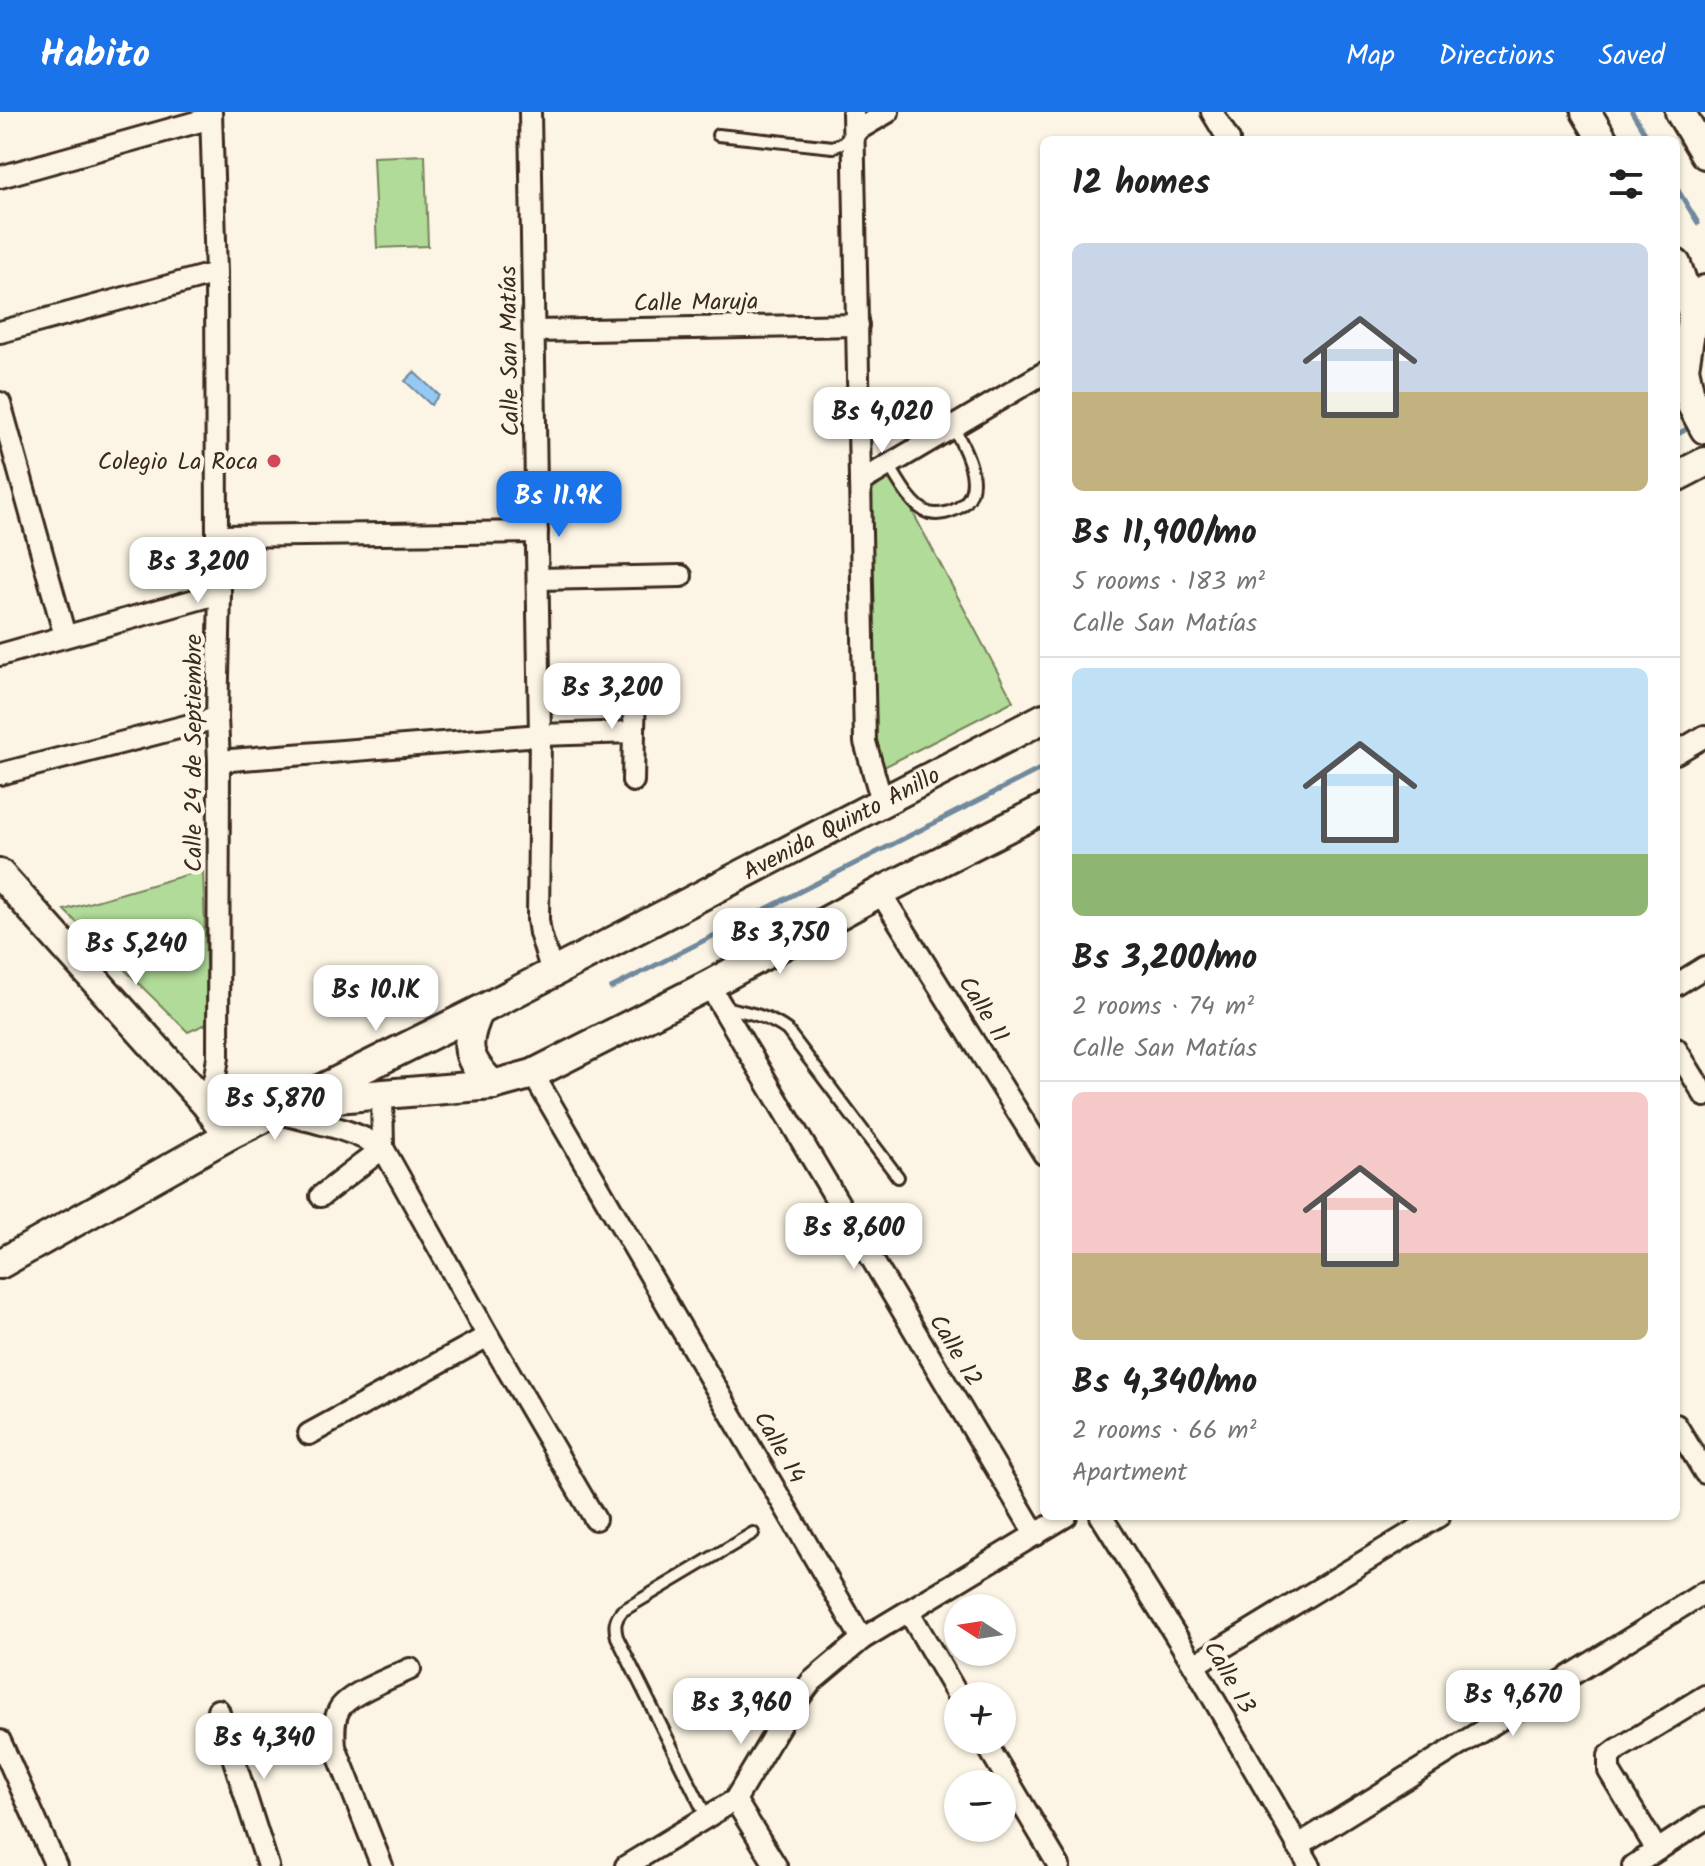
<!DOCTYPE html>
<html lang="en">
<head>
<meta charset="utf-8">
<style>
  :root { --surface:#fff; --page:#f2f2f2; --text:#222; --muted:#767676; --line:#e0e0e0; --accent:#1a73e8 }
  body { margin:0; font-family:Kalam,sans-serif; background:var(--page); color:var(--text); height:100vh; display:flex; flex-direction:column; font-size:30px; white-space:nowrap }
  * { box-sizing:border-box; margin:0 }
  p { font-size:26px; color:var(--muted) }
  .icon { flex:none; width:44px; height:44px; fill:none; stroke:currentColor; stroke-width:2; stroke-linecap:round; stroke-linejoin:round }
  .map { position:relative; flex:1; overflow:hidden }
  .sheet { position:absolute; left:1040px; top:24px; width:640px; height:1384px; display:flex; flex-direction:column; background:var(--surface); border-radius:12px; box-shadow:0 2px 6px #0004 }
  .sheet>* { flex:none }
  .needle { width:52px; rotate:282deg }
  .buttons { position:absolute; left:944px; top:1482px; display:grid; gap:16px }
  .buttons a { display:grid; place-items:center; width:72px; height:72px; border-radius:50%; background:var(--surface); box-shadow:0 2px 6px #0004; font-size:40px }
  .price { position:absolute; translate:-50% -68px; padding:0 18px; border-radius:16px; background:#fff; color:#222; font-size:26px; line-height:52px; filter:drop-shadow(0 2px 4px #0008) }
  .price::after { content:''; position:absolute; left:50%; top:48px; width:24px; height:18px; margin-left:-12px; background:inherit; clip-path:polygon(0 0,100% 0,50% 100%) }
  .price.on { background:var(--accent); color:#fff }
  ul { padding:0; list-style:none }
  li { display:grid; align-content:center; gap:16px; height:424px; padding:0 32px }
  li+li { border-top:2px solid var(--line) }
  li span { display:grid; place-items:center; height:248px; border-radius:12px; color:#555 }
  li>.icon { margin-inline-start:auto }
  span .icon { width:144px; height:144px; fill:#fffc; stroke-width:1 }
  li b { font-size:34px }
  h2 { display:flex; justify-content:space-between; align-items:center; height:96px; padding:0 32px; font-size:34px }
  header { display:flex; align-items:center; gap:48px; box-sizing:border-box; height:112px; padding:0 40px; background:var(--accent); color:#fff }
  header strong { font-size:38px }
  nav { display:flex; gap:44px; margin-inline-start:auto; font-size:28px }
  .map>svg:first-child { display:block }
  .green { fill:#b1db98; stroke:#76825b; stroke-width:2 }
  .water { fill:#95c8f2; stroke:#71899d; stroke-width:2 }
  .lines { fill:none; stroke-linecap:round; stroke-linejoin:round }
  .stream { stroke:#71899d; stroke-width:5 }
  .lane-casing { stroke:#3b2a1e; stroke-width:16 }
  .street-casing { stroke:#3b2a1e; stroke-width:26 }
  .secondary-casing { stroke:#3b2a1e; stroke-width:34 }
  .lane { stroke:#fcf5e5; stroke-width:10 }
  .street { stroke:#fcf5e5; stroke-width:20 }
  .secondary { stroke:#fcf5e5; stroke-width:28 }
  .poi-dot { fill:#d1495b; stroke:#fcf5e5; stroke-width:3 }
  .labels { text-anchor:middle; stroke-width:8; stroke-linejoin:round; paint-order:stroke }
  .street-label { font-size:24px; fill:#3b2a1e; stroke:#fcf5e5 }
  .poi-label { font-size:24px; fill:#3b2a1e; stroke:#fcf5e5; text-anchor:end }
</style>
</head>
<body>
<header>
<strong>Habito</strong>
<nav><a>Map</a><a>Directions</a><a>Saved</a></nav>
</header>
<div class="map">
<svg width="1705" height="1754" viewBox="0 0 1705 1754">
  <rect width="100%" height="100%" fill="#fcf5e5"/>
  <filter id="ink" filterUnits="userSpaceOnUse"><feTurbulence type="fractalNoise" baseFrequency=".0125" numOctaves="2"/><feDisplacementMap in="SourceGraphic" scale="16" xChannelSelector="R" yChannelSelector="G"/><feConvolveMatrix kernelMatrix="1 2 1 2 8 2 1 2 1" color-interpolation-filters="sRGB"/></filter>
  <g filter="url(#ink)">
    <g class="green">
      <path d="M425,43L428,134L377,136L373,45Z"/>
      <path d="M892,361L1013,589L884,655L869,607L867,383Z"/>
      <path d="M203,758L208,911L188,920L64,798Z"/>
    </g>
    <path class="water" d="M414,260L439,283L431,293L405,269Z"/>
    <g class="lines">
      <g class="stream">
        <path d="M1632,0L1649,28"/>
        <path d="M1676,75L1698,111"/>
        <path d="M1676,323L1692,314"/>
        <path d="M611,876L1044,655"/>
      </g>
      <g class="lane-casing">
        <g id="lane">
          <path d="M718,23L833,35L843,31L851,23"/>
          <path d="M889,353C898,368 912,395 929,401C937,403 947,401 954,398C990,383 966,338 953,315"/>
          <path d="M724,895C747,900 768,904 787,918L898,1065"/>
          <path d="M706,1704L617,1525C614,1514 615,1507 622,1499L753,1421"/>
        </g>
      </g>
      <g class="street-casing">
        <g id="street">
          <path d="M530,0L540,623L538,808L540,821L552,860"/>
          <path d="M853,0L865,630L882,690"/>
          <path d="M1212,0L1229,28"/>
          <path d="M854,20L888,0"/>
          <path d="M0,65L211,6"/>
          <path d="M535,219L858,213"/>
          <path d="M0,220L216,161"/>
          <path d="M0,291L65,524"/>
          <path d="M860,370L1044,261"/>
          <path d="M217,424L537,420"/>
          <path d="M538,467L681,464"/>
          <path d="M0,543L220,481"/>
          <path d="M1676,641L1705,624"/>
          <path d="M219,649L540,623L634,620"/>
          <path d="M0,662L217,606"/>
          <path d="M633,669L635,570"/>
          <path d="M880,780L1044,1042"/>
          <path d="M709,873L1036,1423"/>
          <path d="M1676,873L1705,855"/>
          <path d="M1676,937L1705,984"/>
          <path d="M533,962L862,1527"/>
          <path d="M206,992L215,965L218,945L219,649L217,606L220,481L217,424L216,161L211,0"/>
          <path d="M275,1000C312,1010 350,1016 383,1036L488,1224L595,1407"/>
          <path d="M321,1084L383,1036L382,982"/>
          <path d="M1676,1313L1705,1361"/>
          <path d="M309,1322L488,1224"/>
          <path d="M1101,1404L1194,1553L1310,1754"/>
          <path d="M909,1500L958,1584"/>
          <path d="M1194,1553L1439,1404"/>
          <path d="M218,1598L268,1754"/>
          <path d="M984,1628L1059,1754"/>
          <path d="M0,1629L56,1754"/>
          <path d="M735,1688L776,1754"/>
          <path d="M1297,1734L1705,1480"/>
          <path d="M1657,1738L1609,1659V1644L1618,1637L1705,1584"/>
          <path d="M382,1754L335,1635C334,1623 333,1609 339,1598C347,1582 393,1565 410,1557"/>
          <path d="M626,1754L735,1688L784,1606L811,1570L862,1527L1066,1404"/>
          <path d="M1633,1754L1705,1707"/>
        </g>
      </g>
      <g class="secondary-casing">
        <g id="secondary">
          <path d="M1586,0L1603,28"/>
          <path d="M1680,0L1705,42"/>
          <path d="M1676,152L1693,201"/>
          <path d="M1705,178L1693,201L1684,256L1692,293L1705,317"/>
          <path d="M1676,365L1705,350"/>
          <path d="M0,762L206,992L229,1023"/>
          <path d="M479,899C463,933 466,947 493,973"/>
          <path d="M312,988L493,973L533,962L709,873L880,780L1044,697"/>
          <path id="s1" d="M0,1152L229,1023L479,899L1044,606"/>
        </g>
      </g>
      <use href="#lane" class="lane"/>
      <use href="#street" class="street"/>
      <use href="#secondary" class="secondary"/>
    </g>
  </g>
  <circle class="poi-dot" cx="274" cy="349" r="8"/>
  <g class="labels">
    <g class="street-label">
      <text transform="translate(696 190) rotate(-1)" y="8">Calle Maruja</text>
      <text transform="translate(509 239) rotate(-91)" y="8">Calle San Matías</text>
      <text transform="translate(193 641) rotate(-90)" y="8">Calle 24 de Septiembre</text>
      <text dy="8" stroke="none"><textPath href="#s1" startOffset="950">Avenida Quinto Anillo</textPath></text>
      <text transform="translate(984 897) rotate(58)" y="8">Calle 11</text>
      <text transform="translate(956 1238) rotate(59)" y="8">Calle 12</text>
      <text transform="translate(780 1335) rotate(60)" y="8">Calle 14</text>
      <text transform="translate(1230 1565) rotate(60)" y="8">Calle 13</text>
    </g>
    <g class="poi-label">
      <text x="258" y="357">Colegio La Roca</text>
    </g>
  </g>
</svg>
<div class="buttons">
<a><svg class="needle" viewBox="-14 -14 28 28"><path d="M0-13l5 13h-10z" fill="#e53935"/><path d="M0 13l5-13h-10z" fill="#767676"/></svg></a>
<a>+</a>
<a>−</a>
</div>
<b class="price" style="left:882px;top:343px">Bs 4,020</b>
<b class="price on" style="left:559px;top:427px">Bs 11.9K</b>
<b class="price" style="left:198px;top:493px">Bs 3,200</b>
<b class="price" style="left:612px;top:619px">Bs 3,200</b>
<b class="price" style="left:780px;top:864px">Bs 3,750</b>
<b class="price" style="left:136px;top:875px">Bs 5,240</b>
<b class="price" style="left:376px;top:921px">Bs 10.1K</b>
<b class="price" style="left:275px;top:1030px">Bs 5,870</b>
<b class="price" style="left:854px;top:1159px">Bs 8,600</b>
<b class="price" style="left:1513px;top:1626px">Bs 9,670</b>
<b class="price" style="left:741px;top:1634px">Bs 3,960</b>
<b class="price" style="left:264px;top:1669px">Bs 4,340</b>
<section class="sheet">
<h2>12 homes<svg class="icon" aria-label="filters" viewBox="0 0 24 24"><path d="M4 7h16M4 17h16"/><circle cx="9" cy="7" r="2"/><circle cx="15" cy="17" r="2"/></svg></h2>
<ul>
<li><span style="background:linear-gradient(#c9d6e8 60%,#c2b280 0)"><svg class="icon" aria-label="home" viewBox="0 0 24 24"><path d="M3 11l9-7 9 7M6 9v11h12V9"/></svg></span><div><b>Bs 11,900/mo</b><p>5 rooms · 183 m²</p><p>Calle San Matías</p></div></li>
<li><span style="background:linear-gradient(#bfe0f5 75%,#8fb573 0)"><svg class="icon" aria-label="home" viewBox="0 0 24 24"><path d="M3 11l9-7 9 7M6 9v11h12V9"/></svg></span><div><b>Bs 3,200/mo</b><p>2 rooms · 74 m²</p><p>Calle San Matías</p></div></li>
<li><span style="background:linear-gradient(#f6c9c9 65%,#c2b280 0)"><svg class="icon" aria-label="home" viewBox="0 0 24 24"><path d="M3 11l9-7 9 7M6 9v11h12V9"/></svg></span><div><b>Bs 4,340/mo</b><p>2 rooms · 66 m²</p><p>Apartment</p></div></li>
</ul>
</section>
</div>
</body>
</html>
